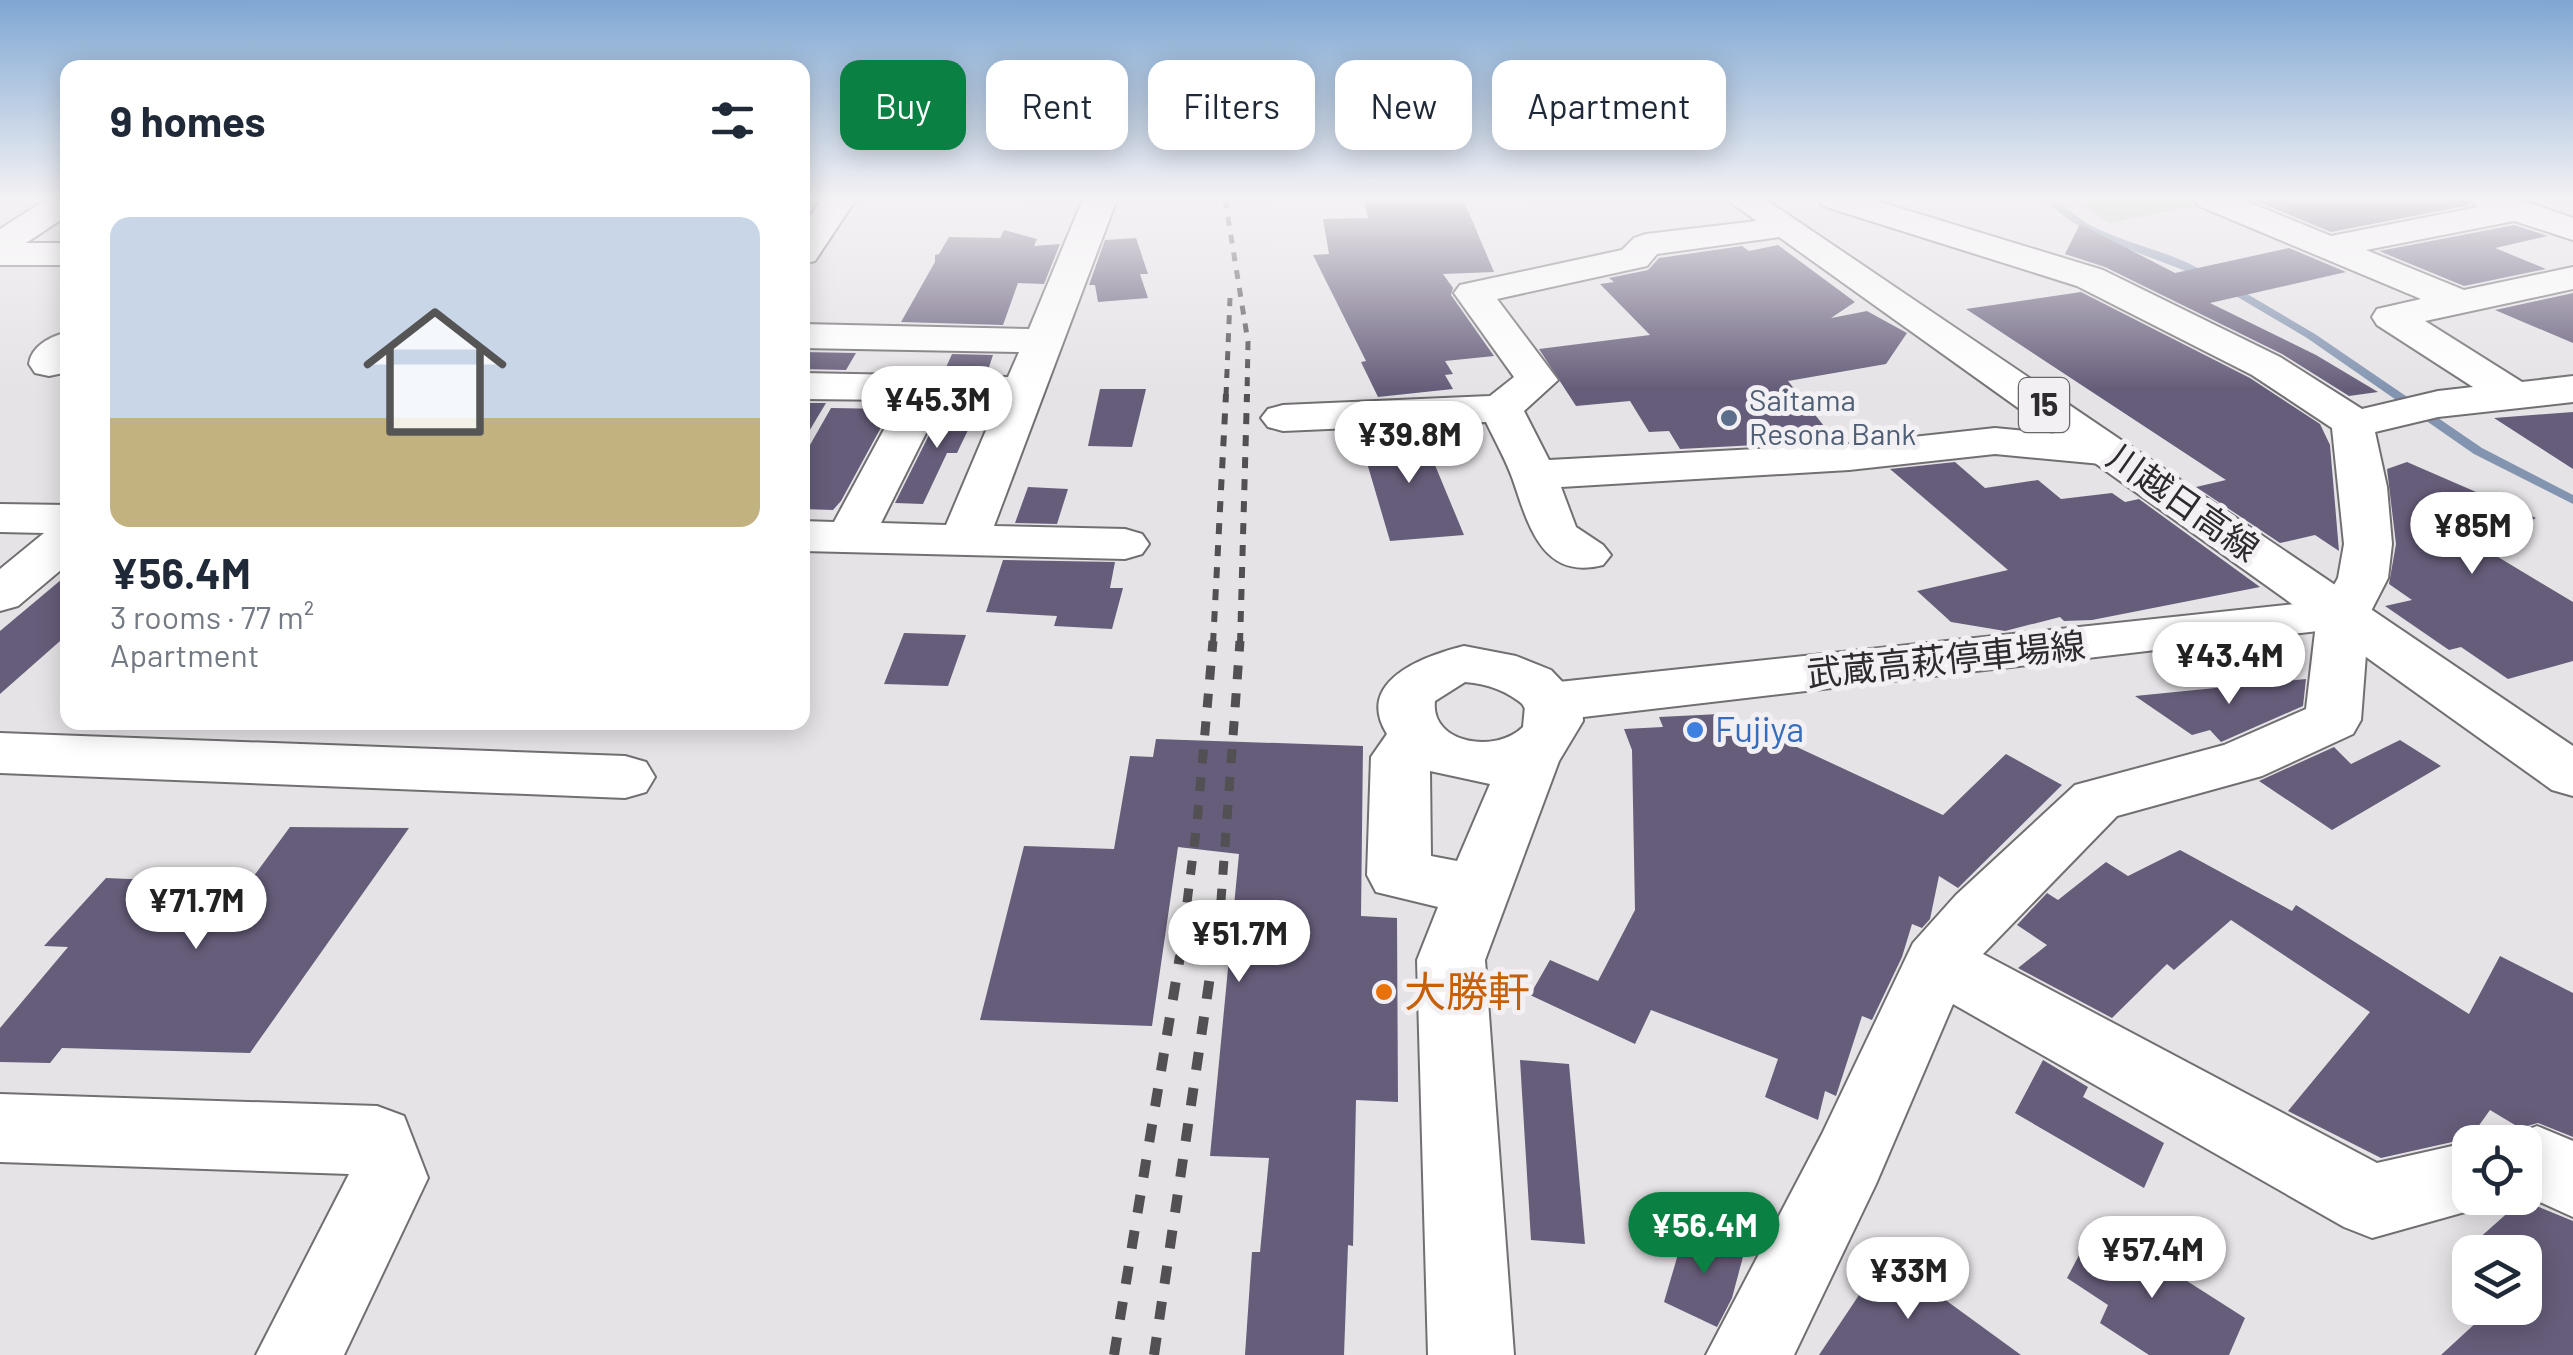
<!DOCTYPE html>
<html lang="en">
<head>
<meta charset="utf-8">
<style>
  :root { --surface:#fff; --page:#f2f2f3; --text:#1f2937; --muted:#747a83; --line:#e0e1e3; --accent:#0b8043 }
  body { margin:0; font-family:Barlow,"Noto Sans JP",sans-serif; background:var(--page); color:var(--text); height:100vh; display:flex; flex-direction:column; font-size:38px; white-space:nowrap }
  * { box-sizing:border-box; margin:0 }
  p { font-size:32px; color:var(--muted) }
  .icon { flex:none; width:55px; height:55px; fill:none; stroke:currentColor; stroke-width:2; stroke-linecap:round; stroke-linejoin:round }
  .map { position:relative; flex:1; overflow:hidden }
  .panel { position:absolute; left:60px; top:60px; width:750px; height:670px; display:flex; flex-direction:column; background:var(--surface); border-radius:20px; box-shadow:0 5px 25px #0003 }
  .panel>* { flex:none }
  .guide { position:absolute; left:840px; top:60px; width:950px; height:90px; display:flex; gap:20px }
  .fabs { position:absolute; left:2452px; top:1125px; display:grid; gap:20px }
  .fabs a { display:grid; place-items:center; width:90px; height:90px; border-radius:20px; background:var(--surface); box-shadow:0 5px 25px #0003; font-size:50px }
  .price { position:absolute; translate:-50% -85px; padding:0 22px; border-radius:35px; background:#fff; color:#222; font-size:32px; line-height:65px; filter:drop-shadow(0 2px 5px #0008) }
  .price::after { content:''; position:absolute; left:50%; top:60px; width:30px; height:22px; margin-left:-15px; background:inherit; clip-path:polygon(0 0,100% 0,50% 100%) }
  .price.current { background:var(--accent); color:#fff }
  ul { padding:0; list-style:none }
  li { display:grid; align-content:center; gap:20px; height:530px; padding:0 50px }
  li+li { border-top:2px solid var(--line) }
  li span { display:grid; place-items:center; height:310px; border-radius:20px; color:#555 }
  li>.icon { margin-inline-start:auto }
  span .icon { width:180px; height:180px; fill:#fffc; stroke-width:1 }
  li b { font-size:42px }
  h2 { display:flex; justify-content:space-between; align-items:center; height:120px; padding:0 50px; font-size:42px }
  .tag { padding:0 35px; border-radius:20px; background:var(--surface); box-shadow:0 5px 25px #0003; font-size:35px; line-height:90px }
  .tag.current { background:var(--accent); color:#fff }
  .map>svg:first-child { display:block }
  .green { fill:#b5c8b4 }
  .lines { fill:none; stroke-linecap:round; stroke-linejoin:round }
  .stream { fill:#8294b0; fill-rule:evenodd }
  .building { fill:#665d7a }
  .minor-casing { stroke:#726f72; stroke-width:4 }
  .tertiary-casing { stroke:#726f72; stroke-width:4 }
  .secondary-casing { stroke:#726f72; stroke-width:4 }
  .primary-casing { stroke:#726f72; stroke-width:4 }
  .minor { fill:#fff; fill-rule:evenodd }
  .tertiary { fill:#fff; fill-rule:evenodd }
  .secondary { fill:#fff; fill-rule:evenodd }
  .primary { fill:#fff; fill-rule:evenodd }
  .rail-far3 { stroke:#525052; stroke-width:5; stroke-dasharray:9 9; stroke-linecap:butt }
  .rail-far2 { stroke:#525052; stroke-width:6; stroke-dasharray:11 11; stroke-linecap:butt }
  .rail-far1 { stroke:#525052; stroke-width:9; stroke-dasharray:14 14; stroke-linecap:butt }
  .rail { stroke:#525052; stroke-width:10; stroke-dasharray:18 18; stroke-linecap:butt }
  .service-dot { fill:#5c6f8a; stroke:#f3f0f3; stroke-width:4 }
  .shop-dot { fill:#3f7fe0; stroke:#f3f0f3; stroke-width:4 }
  .food-dot { fill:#e8710a; stroke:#f3f0f3; stroke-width:4 }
  .labels { text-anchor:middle; stroke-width:10; stroke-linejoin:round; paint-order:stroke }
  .far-service-label { font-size:30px; fill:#4e5e75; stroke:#f3f0f3; text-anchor:start }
  .shield { fill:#f3f0f3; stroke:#686668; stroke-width:2.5 }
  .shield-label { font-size:32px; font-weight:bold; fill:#2d2b2d }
  .street-label { font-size:35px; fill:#2d2b2d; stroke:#f3f0f3 }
  .shop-label { font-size:35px; fill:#366cbe; stroke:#f3f0f3; text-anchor:start }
  .near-food-label { font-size:42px; fill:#c56008; stroke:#f3f0f3; text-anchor:start }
</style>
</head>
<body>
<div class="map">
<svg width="2573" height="1355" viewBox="0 0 2573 1355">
  <rect width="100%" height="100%" fill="#e6e3e6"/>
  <path class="green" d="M2102,199H2201L2211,203L2109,223L2081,203Z"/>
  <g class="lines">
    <g class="stream">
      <path d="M2044,199C2061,199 2075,217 2090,225C2129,246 2177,252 2213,277L2204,279C2150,254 2087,242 2044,199Z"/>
      <path d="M2224,285H2232L2315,334L2482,448L2573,495V504L2474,454L2307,338L2224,289Z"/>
    </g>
  </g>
  <g class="building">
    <path d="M1364,199H1463L1494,272L1443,274L1453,288L1451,295L1494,356L1445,361L1453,374L1445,375L1453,389L1378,397L1361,362L1366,361L1313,255L1329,254L1323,219L1368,218Z"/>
    <path d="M2251,199H2466L2470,205L2331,232Z"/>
    <path d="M2080,224L2175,273L2289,248L2346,272L2210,303L2316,355L2378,392L2349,396L2282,354L2105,267L2065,254Z"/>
    <path d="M2514,225L2548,236L2495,248L2546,269L2464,286L2379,251Z"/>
    <path d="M1004,230L1037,239L1034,246L1060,244L1044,284L1018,283L1003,325L901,322L935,262V255L939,254L949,237L1000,238Z"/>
    <path d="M1136,238L1148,274H1140L1148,298L1098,302L1095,285H1089L1105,240Z"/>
    <path d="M1778,245L1855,302L1831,318L1867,311L1907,333L1886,364L1788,381L1836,441L1680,449L1669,431L1649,432L1630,401L1576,406L1539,349L1650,335L1600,284L1614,282L1609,278L1648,270L1659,258L1742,246L1749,251Z"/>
    <path d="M2081,292L2250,378L2320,424L2330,445L2339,551L2315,535L2280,543L2196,487L2226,480L1966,309Z"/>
    <path d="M2573,293V343L2495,310Z"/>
    <path d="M802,352L856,353L846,370L802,369Z"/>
    <path d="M952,354L993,355L987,373L944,372Z"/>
    <path d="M1100,389H1146L1132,447L1088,446Z"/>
    <path d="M802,403H826L802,443Z"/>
    <path d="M944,405H980L957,453H947L923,504L895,503Z"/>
    <path d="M831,408L891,409L841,501L833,510L802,509V459Z"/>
    <path d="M2573,412V469L2494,418Z"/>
    <path d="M1420,429L1464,535L1390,541L1362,446L1370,445L1365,431Z"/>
    <path d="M1955,462L1985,488L2038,480L2061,499L2112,493L2125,502L2139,499L2260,587L2092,620L2064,621L2060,617L2005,631L1951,622L1917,591L2008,570L1890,469Z"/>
    <path d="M2407,462L2536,518L2499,537L2513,544L2493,554L2573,602V661L2508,679L2461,647L2449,650L2385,606L2412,600L2389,584L2396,544L2387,469Z"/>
    <path d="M1028,487L1068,489L1057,524L1015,523Z"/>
    <path d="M1003,560L1115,562L1110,588H1123L1112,629L1054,626L1057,616L986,612Z"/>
    <path d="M68,574V634L0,694V631Z"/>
    <path d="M904,633L966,635L948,686L884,684Z"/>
    <path d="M2306,679L2303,706L2221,742L2210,730L2192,735L2135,696Z"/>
    <path d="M1720,714L1728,730L1754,727L1943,815L2006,754L2062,785L1958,888L1939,876L1930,919L1922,928L1912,924L1902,957L1872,1020L1862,1016L1836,1096L1825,1091L1818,1120L1765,1097L1778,1059L1651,1010L1635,1044L1530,995L1550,960L1598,981L1635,910L1632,750L1624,729L1663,727L1659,717Z"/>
    <path d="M1156,739L1363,746L1361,916L1397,918L1398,1102L1356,1100L1353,1246L1348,1245L1344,1355H1245L1252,1252H1260L1269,1158L1210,1156L1239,854L1178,847L1152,1026L980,1020L1024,846L1114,849L1130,756L1153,757Z"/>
    <path d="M2400,740L2441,766L2332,830L2259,781L2334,747L2351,764Z"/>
    <path d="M290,827L409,828L250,1053L62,1048L50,1063L0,1062V1028L68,947L44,946L106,878L248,884Z"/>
    <path d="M2180,850L2292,911L2296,905L2469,1014L2500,956L2573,993V1137L2538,1123L2520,1128L2490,1110L2470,1138L2381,1158L2288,1111L2370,1012L2231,920L2174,970L2167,964L2112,1018L2018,968L2047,945L2017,925L2047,893L2058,900L2106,862L2128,876Z"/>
    <path d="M1520,1060L1569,1064L1585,1244L1531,1240Z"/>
    <path d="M2043,1060L2088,1087L2083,1097L2164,1143L2144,1188L2015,1113Z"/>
    <path d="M2522,1200L2573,1221V1355H2441L2492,1308H2525V1252H2470V1267L2458,1257Z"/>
    <path d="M2096,1223L2245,1318L2229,1355H2149L2100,1323L2108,1305L2067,1278Z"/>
    <path d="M1686,1227L1744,1253L1732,1298L1717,1327L1664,1302Z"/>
    <path d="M1885,1256L2021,1355H1819Z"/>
  </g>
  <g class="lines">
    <g class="minor-casing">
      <g id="minor">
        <path d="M47,199H68V215L26,243H68V265H0V229Z"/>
        <path d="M822,199H856L815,261L802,264V227Z"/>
        <path d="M1083,199H1117L994,526L1125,529L1142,534L1149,544L1142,554L1125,559L802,551V521L834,522L900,400L802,399V373L1008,377L1019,352L802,348V324L1029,329ZM942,401L998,402L946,525L881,523Z"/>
        <path d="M1819,199H1870L2103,270L2280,357L2362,409L2438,391L2473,387L2377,325L2372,317L2377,309L2421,299L2199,206L2195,199H2241L2331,236L2478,207L2470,199H2518L2573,218V240L2514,221L2366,250L2464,290L2573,267V289L2425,321L2522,382L2573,376V402L2438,417L2375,432L2387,487L2392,544L2388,578L2369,615L2361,720L2353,734L2262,776L2117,816L1983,954L2377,1163L2470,1142H2471L2470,1198H2500L2497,1203L2372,1238L2344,1227L1953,1004L1876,1184L1794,1355H1706L1822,1134L1913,943L1956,895L2075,785L2224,745L2306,709L2317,615L2338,578L2344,544L2332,428L2252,375L2077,286L1823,206Z"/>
        <path d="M1782,218L1794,221L1799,228L1794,235L1657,254L1647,266L1497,299L1558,380L1524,411L1549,460L1849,444L1995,428L2112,439L2128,443L2134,452L2128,461L2112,465L1995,454L1849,470L1561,487L1576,527L1603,545L1611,555L1603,565C1542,581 1528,524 1513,480C1506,460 1495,441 1486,422L1283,431L1268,427L1261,418L1268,409L1283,405L1490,396L1514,377L1454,293L1460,285L1622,250L1634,238L1646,234Z"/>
        <path d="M68,332V367L63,373L49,376L35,373L29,364C31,346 51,336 68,332Z"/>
        <path d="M0,504L68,505V564L18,606L0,611V569L44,533L0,532Z"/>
        <path d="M1464,646L1516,656L1551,670L1573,693L1582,706L1583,721L1559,761L1485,960L1514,1355H1428L1417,960L1438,907L1376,892L1367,875L1371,757L1387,734C1354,681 1424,656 1464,646ZM1465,682C1489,684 1507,691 1525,706L1523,727C1496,754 1430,744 1435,701ZM1430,771L1490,784L1457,861L1431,856Z"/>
        <path d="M0,1094L377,1106L404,1116L428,1178L344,1355H256L349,1174L0,1162Z"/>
        <path d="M2537,1126L2573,1141V1217L2531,1198H2520H2525V1142H2496Z"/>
      </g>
    </g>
    <g class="tertiary-casing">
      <path id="tertiary" d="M0,733L625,756L646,762L655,777L646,792L625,798L0,773Z"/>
    </g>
    <g class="secondary-casing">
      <path id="secondary" d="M2343,599L2361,604L2369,615L2361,626L1549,721L1529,715L1521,702L1529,689L1549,683Z"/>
    </g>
    <g class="primary-casing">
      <path id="primary" d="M1726,199H1765L2573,746V796L2552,790Z"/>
    </g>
    <use href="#minor" class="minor"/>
    <use href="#tertiary" class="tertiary"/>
    <use href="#secondary" class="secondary"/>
    <use href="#primary" class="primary"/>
    <g class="rail-far3">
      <path d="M1225,199L1248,342L1247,396"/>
      <path d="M1226,396L1230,298"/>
    </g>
    <g class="rail-far2">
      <path d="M1213,644L1226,394"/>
      <path d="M1240,644L1247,394"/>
    </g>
    <g class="rail-far1">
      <path d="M1180,958L1197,823L1213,641"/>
      <path d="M1212,958L1221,900L1240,641"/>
    </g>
    <g class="rail">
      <path d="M1114,1355L1180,956"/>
      <path d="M1154,1355L1213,956"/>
    </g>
  </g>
  <linearGradient id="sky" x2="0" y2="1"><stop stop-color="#7fa7d2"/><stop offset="0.51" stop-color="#f4f2f4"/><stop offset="1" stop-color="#f4f2f4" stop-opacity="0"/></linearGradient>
  <rect width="2573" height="389" fill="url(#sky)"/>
  <circle class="service-dot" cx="1729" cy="418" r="10"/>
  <circle class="shop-dot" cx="1695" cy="730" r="10"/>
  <circle class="food-dot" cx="1384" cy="992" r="10"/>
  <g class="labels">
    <g class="far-service-label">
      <text x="1749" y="411">Saitama<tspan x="1749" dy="34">Resona Bank</tspan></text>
    </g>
    <rect class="shield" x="2019" y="378" width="50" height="54" rx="8"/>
    <g class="shield-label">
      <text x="2044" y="416">15</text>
    </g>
    <g class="street-label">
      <text transform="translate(2183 503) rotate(35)" y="12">川越日高線</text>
      <text transform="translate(1946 660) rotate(-6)" y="12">武蔵高萩停車場線</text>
    </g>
    <g class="shop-label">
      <text x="1715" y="742">Fujiya</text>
    </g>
    <g class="near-food-label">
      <text x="1404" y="1007">大勝軒</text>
    </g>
  </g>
</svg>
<div class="fabs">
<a><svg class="icon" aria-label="locate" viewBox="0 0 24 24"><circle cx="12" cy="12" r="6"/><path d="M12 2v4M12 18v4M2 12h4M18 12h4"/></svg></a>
<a><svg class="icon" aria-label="layers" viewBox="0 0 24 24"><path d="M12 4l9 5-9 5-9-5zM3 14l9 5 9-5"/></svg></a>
</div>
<b class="price" style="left:937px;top:451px">¥45.3M</b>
<b class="price" style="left:1409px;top:486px">¥39.8M</b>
<b class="price" style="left:2472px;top:577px">¥85M</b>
<b class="price" style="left:2229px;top:707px">¥43.4M</b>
<b class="price" style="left:196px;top:952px">¥71.7M</b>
<b class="price" style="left:1239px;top:985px">¥51.7M</b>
<b class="price current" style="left:1704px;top:1277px">¥56.4M</b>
<b class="price" style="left:2152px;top:1301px">¥57.4M</b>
<b class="price" style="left:1908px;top:1322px">¥33M</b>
<div class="guide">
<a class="tag current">Buy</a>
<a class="tag">Rent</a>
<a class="tag">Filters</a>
<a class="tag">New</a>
<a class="tag">Apartment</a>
</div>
<section class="panel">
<h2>9 homes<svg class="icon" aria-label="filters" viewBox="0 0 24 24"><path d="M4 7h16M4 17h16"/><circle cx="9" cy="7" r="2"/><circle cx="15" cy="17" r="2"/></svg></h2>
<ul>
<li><span style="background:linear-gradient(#c9d6e8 65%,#c2b280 0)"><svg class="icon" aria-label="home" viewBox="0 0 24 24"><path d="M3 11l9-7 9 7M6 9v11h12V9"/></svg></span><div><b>¥56.4M</b><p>3 rooms · 77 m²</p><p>Apartment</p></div></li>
</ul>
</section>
</div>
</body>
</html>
